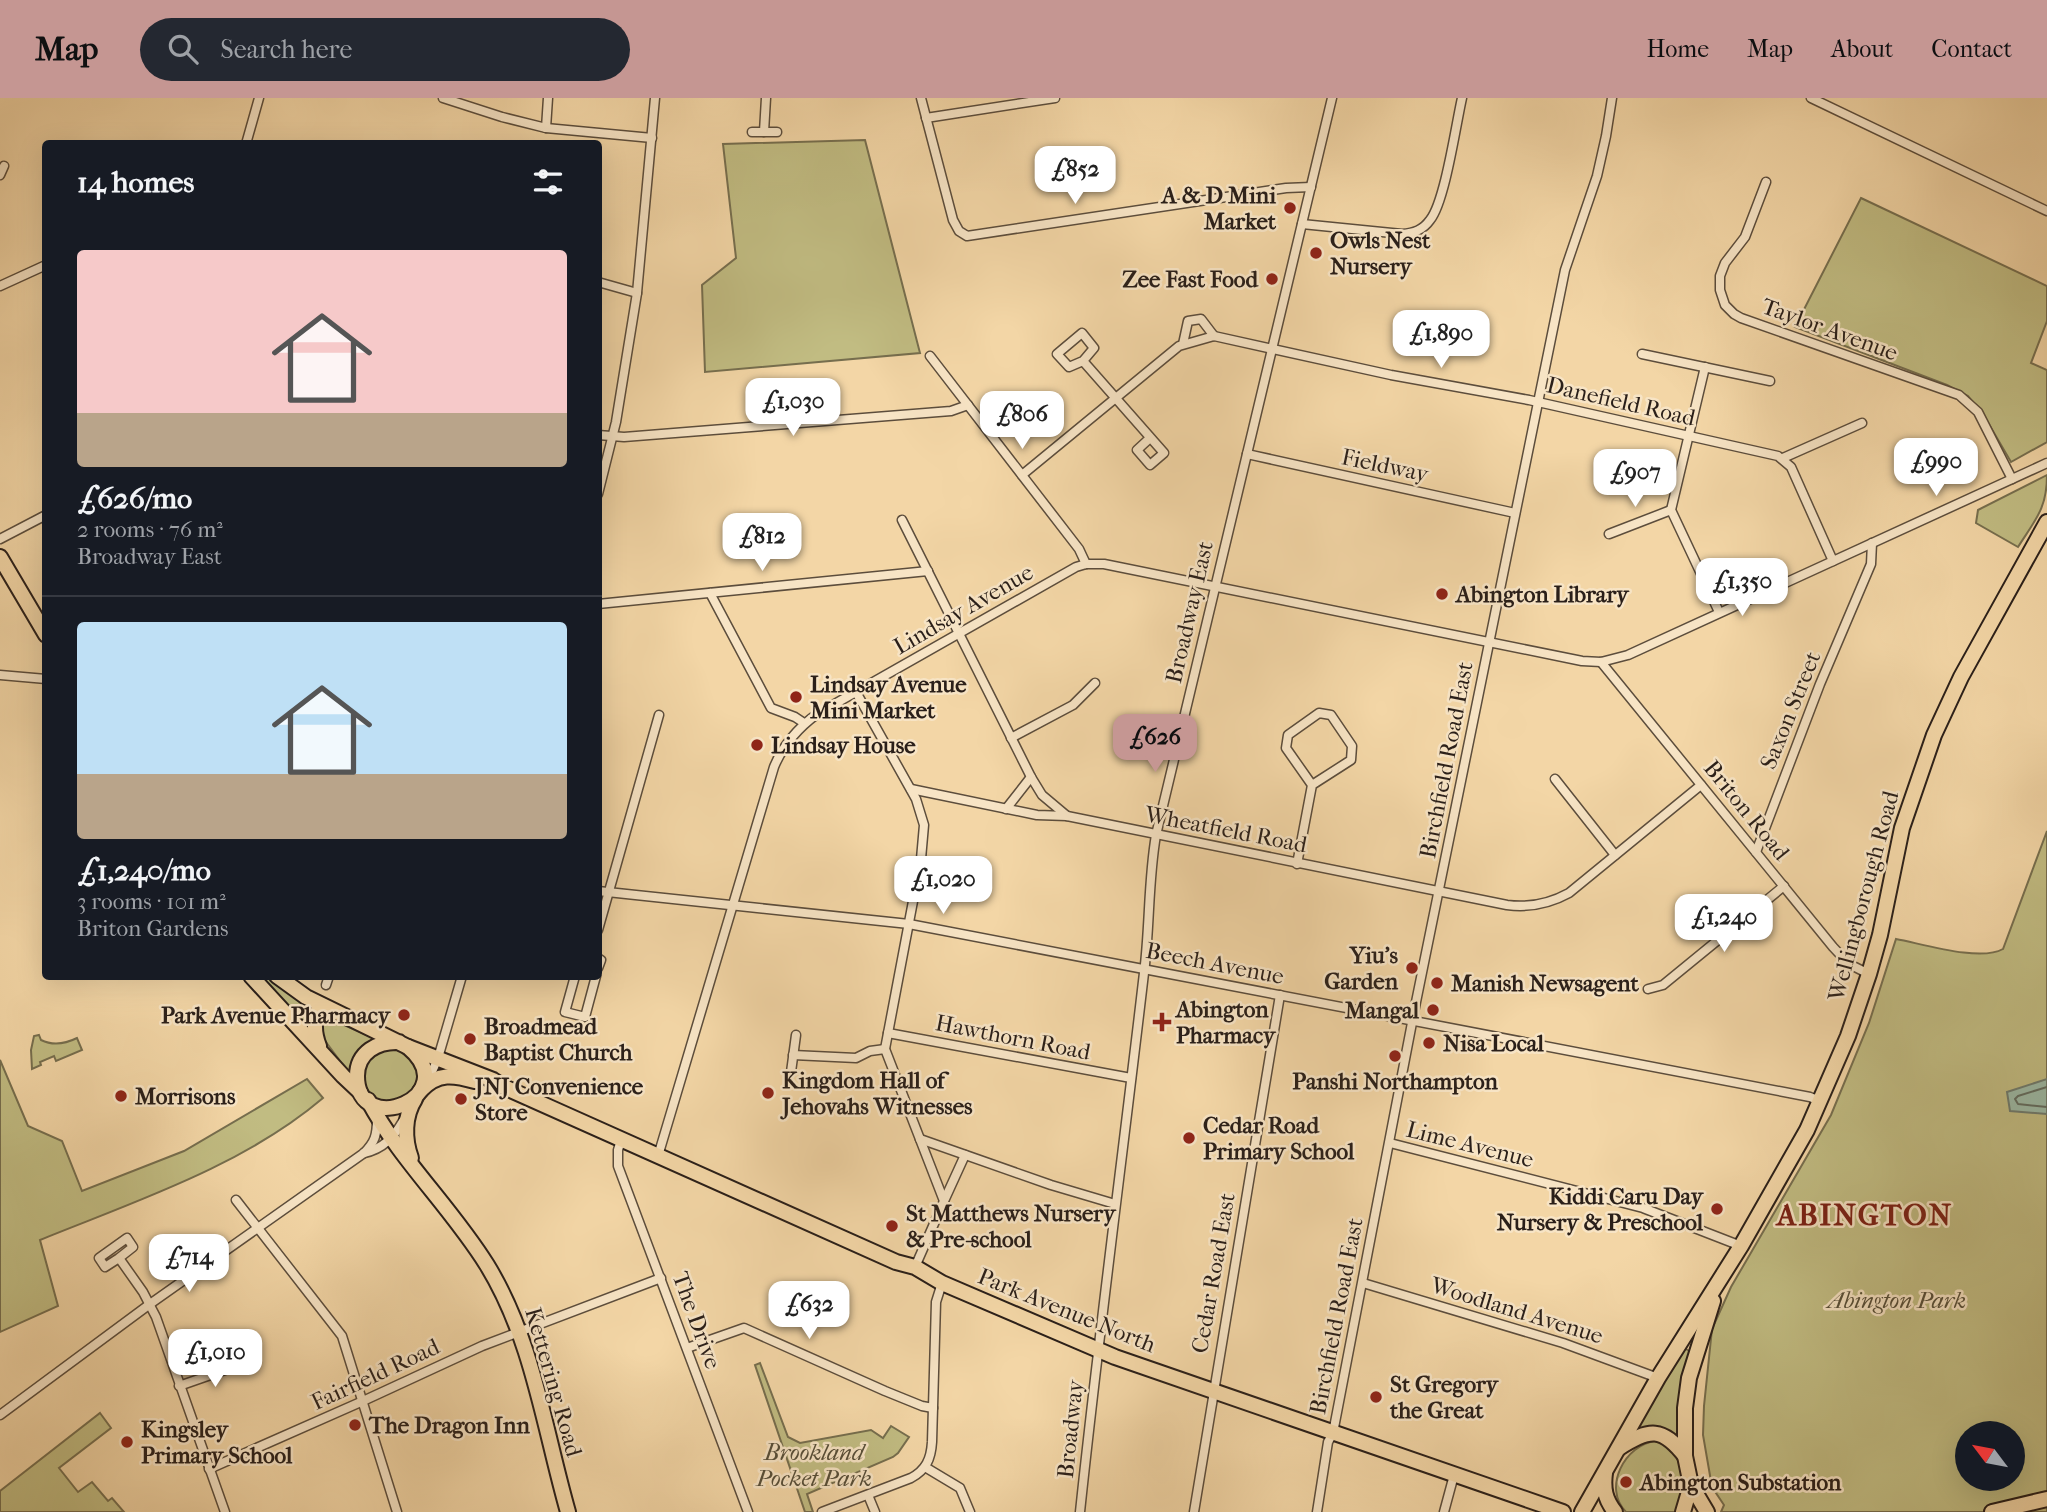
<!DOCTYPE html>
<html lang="en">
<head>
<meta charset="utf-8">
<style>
  :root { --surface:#171b24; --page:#242831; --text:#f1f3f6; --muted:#9ea1a6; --line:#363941; --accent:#c59692 }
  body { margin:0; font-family:"IM FELL French Canon",serif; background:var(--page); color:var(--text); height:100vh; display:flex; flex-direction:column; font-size:26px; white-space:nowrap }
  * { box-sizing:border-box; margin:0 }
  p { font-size:23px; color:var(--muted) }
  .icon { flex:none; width:38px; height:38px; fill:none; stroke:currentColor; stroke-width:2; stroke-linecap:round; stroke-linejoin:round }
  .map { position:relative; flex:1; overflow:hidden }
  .drawer { position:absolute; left:42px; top:42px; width:560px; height:840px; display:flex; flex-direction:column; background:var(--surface); border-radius:7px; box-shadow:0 7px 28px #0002 }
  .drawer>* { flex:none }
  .needle { width:46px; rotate:302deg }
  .controls { position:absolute; left:1955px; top:1323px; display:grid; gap:14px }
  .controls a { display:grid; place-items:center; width:70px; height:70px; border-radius:50%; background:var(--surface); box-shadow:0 7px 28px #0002; font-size:35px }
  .price { position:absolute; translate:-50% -60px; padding:0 16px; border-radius:14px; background:#fff; color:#222; font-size:23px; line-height:46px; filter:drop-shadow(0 2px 4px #0008) }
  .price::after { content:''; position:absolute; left:50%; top:42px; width:21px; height:16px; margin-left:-10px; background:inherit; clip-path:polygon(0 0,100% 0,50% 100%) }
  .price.selected { background:var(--accent); color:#111 }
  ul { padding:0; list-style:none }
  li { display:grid; align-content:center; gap:14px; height:371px; padding:0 35px }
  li+li { border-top:2px solid var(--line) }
  li span { display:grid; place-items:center; height:217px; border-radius:7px; color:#555 }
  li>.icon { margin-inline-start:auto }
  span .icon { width:126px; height:126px; fill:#fffc; stroke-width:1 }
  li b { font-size:30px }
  h2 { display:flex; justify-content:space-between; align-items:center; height:84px; padding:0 35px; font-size:30px }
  header { display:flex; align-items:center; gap:42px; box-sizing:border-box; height:98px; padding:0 35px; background:var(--accent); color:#111 }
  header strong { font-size:33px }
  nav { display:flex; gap:38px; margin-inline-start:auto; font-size:24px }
  .search { width:490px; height:63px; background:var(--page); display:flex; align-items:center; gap:18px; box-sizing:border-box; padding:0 24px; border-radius:38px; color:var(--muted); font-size:26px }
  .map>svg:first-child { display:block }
  .green { fill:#c1bc82; stroke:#766e4e; stroke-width:2; fill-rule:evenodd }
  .water { fill:#9bb9a6; stroke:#6e7b6e; stroke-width:2 }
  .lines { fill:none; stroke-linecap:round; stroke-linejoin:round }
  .shore { stroke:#626c60; stroke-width:2 }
  .street-casing { stroke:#5c4d3c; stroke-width:11 }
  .primary-casing { stroke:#2a1f19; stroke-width:18 }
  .street { stroke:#f7e4c5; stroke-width:8 }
  .primary { stroke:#f3d6a6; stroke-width:14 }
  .poi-dot { fill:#8f2418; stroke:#f7e4c5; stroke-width:2.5 }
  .labels { text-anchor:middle; stroke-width:5; stroke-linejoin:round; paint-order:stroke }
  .poi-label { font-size:23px; font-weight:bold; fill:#2a1f19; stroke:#f7e4c5; text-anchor:start }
  .street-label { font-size:23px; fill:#2a1f19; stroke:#f7e4c5 }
  .park-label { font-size:23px; font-style:italic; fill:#574e38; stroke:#f7e4c5 }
  .district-label { font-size:30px; font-weight:bold; letter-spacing:2px; fill:#7a1f14; stroke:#f7e4c5 }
</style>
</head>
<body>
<header>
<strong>Map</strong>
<div class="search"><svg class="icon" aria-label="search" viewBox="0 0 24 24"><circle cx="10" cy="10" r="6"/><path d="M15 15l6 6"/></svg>Search here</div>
<nav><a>Home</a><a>Map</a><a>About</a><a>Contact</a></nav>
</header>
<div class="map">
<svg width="2047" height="1414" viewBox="0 0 2047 1414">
  <rect width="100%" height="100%" fill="#f3d6a6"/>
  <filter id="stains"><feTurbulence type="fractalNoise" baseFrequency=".00286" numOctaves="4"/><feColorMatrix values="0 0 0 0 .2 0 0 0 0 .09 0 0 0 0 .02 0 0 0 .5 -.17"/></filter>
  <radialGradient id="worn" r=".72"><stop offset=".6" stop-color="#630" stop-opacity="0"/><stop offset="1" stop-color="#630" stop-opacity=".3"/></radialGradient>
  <g class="green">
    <path d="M865,42L920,255L705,274L702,187L736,160L723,46Z"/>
    <path d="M1861,100L2047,188V223L2031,265L2047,272V344L2011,364L1983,316L1968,298L1947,287L1795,229Z"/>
    <path d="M2047,377C2047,411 2035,422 2018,449L1976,425L1978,412Z"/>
    <path d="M2047,733V1414H1721L1724,1407L1712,1389L1703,1337L1704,1308L1712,1231L1731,1189L1831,1017L1869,925L1896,841C1923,846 1980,864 2003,851ZM1967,1335H2012V1381H1967Z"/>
    <path d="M257,879H267L313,912L310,931Z"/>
    <path d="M321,917L376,941L352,975H349L320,936Z"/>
    <path d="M39,937L41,942C53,948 65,946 77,940L82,952L56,963L54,958L40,964L41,967L32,971L31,952L34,938Z"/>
    <circle cx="390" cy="978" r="27"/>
    <path d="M0,962L28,1028L62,1043L82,1093L184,1053L307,981L323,1000C243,1068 136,1103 40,1142L58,1208L0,1234Z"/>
    <path d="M1684,1250L1691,1254L1681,1342C1667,1328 1653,1326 1635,1334Z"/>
    <path d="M760,1265L788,1339L800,1345L871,1332L883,1340L891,1328L909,1339L898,1355L893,1359L807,1396L813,1414H805L755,1267Z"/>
    <path d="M100,1315L111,1330L59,1370L78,1394L92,1384L108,1403L112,1400L124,1414H0V1393Z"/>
    <path d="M1656,1343C1663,1345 1669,1349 1674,1355C1683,1367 1685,1402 1676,1414H1626C1602,1390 1625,1346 1656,1343Z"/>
  </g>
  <path class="water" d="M2047,981V1016L2010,1013L2007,994Z"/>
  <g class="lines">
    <path class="shore" d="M2047,989L2018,998L2015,1001L2018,1006L2047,1009"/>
    <g class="street-casing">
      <g id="street">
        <path d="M443,0L502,19L546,30L652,40"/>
        <path d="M921,0L953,122L959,133L967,138L1286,90L1311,89"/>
        <path d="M1811,0L2047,113"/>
        <path d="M926,20L1055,0"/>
        <path d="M546,30L548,0"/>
        <path d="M752,34H777"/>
        <path d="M764,34L766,0"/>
        <path d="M246,46L259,0"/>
        <path d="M0,77L4,68"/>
        <path d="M1766,84L1745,139L1725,165L1720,178V192L1725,207L1734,216L1741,220L1959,297L1978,314L2012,381"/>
        <path d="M1302,126L1402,136C1414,135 1423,132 1430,122C1445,104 1456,26 1462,0"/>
        <path d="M598,184L637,195"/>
        <path d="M0,188L46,167"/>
        <path d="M1183,246L1188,223L1201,221L1214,238"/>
        <path d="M1642,256L1770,283"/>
        <path d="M930,258L1079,451L1086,466"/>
        <path d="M1083,263L1094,250L1082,235L1057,256L1069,269L1083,263L1164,355L1150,367L1137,352L1150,340"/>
        <path d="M1705,269L1671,412L1719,514"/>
        <path d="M598,337L624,339L951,313L968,307"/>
        <path d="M1247,356L1515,415"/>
        <path d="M1783,360L1862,325"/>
        <path d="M1022,377L1179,248L1214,238L1391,277L1529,302L1778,358L1791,369L1833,463"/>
        <path d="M598,396L616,324L637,195L655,0"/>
        <path d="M902,422L1031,679L1042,697L1067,718"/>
        <path d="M1609,436L1671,412"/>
        <path d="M0,441L46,417"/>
        <path d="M710,495L771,610L795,619L804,625"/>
        <path d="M598,506L928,473"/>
        <path d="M1601,564L1833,849L1849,866L1869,876"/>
        <path d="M0,577L46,581"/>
        <path d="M856,594L916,701L924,727L921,761L885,951L944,1103L915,1169"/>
        <path d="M1011,640L1073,607L1095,585"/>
        <path d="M1555,681L1615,757"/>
        <path d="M911,691L1037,717L1067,718L1507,807C1530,810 1549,806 1569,795L1701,687"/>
        <path d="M1006,711L1031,679"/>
        <path d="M1756,754L1820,586L1871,466L1872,445"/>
        <path d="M1297,766L1312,687L1286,650L1288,637L1319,615L1331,617L1352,648L1351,662L1312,687"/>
        <path d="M598,793L909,826L1810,999L1820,1003"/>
        <path d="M598,832L659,617"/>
        <path d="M598,860L601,862L598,870"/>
        <path d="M575,878L565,914L585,919L596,878"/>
        <path d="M326,887L329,878"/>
        <path d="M1648,891L1663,887L1784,788"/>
        <path d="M888,935L1131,980"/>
        <path d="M793,957L856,960L870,953L885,951"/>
        <path d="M791,974L796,937"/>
        <path d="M427,985L438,960L462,878"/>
        <path d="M920,1041L1051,1087L1115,1106"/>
        <path d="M621,1042L618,1052V1068L748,1414"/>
        <path d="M1390,1045L1643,1110L1741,1148"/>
        <path d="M364,1055C383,1051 394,1039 403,1023"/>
        <path d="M658,1058L774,669C783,647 798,630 817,616L1076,469L1086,466H1104L1582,563L1601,564L1628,557L2047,365"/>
        <path d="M236,1102L342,1238L397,1414"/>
        <path d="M944,1103L965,1057"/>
        <path d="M119,1160L133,1149L127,1140L99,1160L105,1169L119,1160L143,1194L156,1219L225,1414"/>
        <path d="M1363,1185L1563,1245L1658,1280"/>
        <path d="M687,1250L744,1230L885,1293L922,1308L933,1310"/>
        <path d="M179,1288L242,1266"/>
        <path d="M0,1317L150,1206L364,1055C375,1044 377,1037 377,1021"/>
        <path d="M925,1369L960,1390L970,1414"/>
        <path d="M209,1371L363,1303L482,1248L661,1180"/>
        <path d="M868,1397L875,1414"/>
        <path d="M822,1414L911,1380C926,1372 931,1361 932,1344L936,1204L942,1185"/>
        <path d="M1080,1414C1099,1234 1123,1055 1144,875C1150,829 1148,783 1156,737L1332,0"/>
        <path d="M1194,1414L1280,897"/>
        <path d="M1317,1414L1328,1344L1333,1335L1416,904L1565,172L1597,78L1606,38L1612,0"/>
        <path d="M1444,1414L1454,1377"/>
      </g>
    </g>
    <g class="primary-casing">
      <g id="primary">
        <path d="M0,459L46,537"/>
        <path d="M251,878L343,978L360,994"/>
        <path d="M277,878L306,899L408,949C466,998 357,1042 357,978C357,954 378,943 399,944"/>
        <path d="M319,948C313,933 314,921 320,907"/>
        <path d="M408,949L493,982L504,989L896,1164L915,1169L942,1185L1115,1259L1563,1414"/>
        <path d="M421,992C438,974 454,977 475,983"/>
        <path d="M368,1002C400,1062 451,1109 487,1167C533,1242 544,1330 568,1414"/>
        <path d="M411,1060C404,1041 404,1018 415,1001"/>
        <path d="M1619,1350C1650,1330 1662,1329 1685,1358"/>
        <path d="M1605,1375C1603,1391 1605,1401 1615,1414"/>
        <path d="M1582,1414L1658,1280L1741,1148L1807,1032L1848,938L1869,876L1880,837L1902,730L1934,637L1961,579L2047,424"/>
        <path d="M1683,1414L1691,1387"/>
        <path d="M1707,1414L1691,1387L1685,1358V1310L1689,1280L1713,1203"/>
        <path d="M1992,1414L2047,1401"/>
      </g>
    </g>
    <use href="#street" class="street"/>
    <use href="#primary" class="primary"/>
  </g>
  <g class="poi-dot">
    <circle cx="1290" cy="110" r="7"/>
    <circle cx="1316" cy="155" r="7"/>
    <circle cx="1272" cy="181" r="7"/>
    <circle cx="1442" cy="496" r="7"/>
    <circle cx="796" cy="599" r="7"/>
    <circle cx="757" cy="647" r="7"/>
    <circle cx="1412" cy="870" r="7"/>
    <circle cx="1437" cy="885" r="7"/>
    <circle cx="1433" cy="912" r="7"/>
    <circle cx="404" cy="917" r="7"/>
    <path d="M1158.5 913.5h7v7h7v7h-7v7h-7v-7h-7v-7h7z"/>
    <circle cx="470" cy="941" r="7"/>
    <circle cx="1429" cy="945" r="7"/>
    <circle cx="1395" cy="958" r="7"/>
    <circle cx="768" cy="995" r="7"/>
    <circle cx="121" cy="998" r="7"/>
    <circle cx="461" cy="1001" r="7"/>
    <circle cx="1189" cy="1040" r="7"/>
    <circle cx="1717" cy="1111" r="7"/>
    <circle cx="892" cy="1128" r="7"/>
    <circle cx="1376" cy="1299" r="7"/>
    <circle cx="355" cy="1327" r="7"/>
    <circle cx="127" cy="1344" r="7"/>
    <circle cx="1626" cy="1384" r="7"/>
  </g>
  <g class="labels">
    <g class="poi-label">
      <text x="1276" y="105" text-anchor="end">A &amp; D Mini<tspan x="1276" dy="26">Market</tspan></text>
      <text x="1330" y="150">Owls Nest<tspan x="1330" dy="26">Nursery</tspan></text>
      <text x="1258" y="189" text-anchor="end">Zee Fast Food</text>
      <text x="1456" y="504">Abington Library</text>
      <text x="810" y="594">Lindsay Avenue<tspan x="810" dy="26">Mini Market</tspan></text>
      <text x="771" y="655">Lindsay House</text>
      <text x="1398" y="865" text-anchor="end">Yiu's<tspan x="1398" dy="26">Garden</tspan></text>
      <text x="1451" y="893">Manish Newsagent</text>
      <text x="1176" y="919">Abington<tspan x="1176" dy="26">Pharmacy</tspan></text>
      <text x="1419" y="920" text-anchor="end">Mangal</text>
      <text x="390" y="925" text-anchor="end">Park Avenue Pharmacy</text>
      <text x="484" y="936">Broadmead<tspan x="484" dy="26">Baptist Church</tspan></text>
      <text x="1443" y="953">Nisa Local</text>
      <text x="782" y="990">Kingdom Hall of<tspan x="782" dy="26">Jehovahs Witnesses</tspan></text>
      <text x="1395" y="991" text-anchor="middle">Panshi Northampton</text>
      <text x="475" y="996">JNJ Convenience<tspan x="475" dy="26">Store</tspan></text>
      <text x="135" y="1006">Morrisons</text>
      <text x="1203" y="1035">Cedar Road<tspan x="1203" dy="26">Primary School</tspan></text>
      <text x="1703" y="1106" text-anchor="end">Kiddi Caru Day<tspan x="1703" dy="26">Nursery &amp; Preschool</tspan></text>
      <text x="906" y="1123">St Matthews Nursery<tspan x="906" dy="26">&amp; Pre-school</tspan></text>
      <text x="1390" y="1294">St Gregory<tspan x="1390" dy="26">the Great</tspan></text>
      <text x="369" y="1335">The Dragon Inn</text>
      <text x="141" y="1339">Kingsley<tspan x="141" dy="26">Primary School</tspan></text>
      <text x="1640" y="1392">Abington Substation</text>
    </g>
    <g class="street-label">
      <text transform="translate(1830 231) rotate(20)" y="8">Taylor Avenue</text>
      <text transform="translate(1621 303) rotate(13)" y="8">Danefield Road</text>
      <text transform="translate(1385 367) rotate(12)" y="8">Fieldway</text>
      <text transform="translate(963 511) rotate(-30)" y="8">Lindsay Avenue</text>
      <text transform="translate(1189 514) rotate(-77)" y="8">Broadway East</text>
      <text transform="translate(1790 612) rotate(-68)" y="8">Saxon Street</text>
      <text transform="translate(1446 662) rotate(-79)" y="8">Birchfield Road East</text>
      <text transform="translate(1747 712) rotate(51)" y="8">Briton Road</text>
      <text transform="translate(1226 731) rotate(11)" y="8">Wheatfield Road</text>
      <text transform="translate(1863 798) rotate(-75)" y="8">Wellingborough Road</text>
      <text transform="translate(1215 865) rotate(11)" y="8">Beech Avenue</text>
      <text transform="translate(1013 939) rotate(11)" y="8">Hawthorn Road</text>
      <text transform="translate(1470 1046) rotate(14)" y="8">Lime Avenue</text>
      <text transform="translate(1213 1175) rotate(-80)" y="8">Cedar Road East</text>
      <text transform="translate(1067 1212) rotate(22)" y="8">Park Avenue North</text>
      <text transform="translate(1517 1212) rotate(17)" y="8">Woodland Avenue</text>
      <text transform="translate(1336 1218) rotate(-79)" y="8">Birchfield Road East</text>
      <text transform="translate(697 1222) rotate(70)" y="8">The Drive</text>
      <text transform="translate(375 1276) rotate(-25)" y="8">Fairfield Road</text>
      <text transform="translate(554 1284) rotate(74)" y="8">Kettering Road</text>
      <text transform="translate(1070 1331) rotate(-84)" y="8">Broadway</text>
    </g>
    <g class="park-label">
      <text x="1897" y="1210">Abington Park</text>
      <text x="814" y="1362">Brookland<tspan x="814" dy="26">Pocket Park</tspan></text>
    </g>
    <g class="district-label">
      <text x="1865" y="1127">ABINGTON</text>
    </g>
  </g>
  <rect width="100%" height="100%" filter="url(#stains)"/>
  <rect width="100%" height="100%" fill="url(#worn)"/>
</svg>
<div class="controls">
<a><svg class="needle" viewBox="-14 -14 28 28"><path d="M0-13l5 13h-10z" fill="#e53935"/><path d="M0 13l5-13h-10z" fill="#9ea1a6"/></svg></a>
</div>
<b class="price" style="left:1075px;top:108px">£852</b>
<b class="price" style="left:1441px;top:272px">£1,890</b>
<b class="price" style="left:793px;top:340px">£1,030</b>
<b class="price" style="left:1022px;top:353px">£806</b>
<b class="price" style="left:1936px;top:400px">£990</b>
<b class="price" style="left:1635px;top:411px">£907</b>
<b class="price" style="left:762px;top:475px">£812</b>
<b class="price" style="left:1742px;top:520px">£1,350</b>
<b class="price selected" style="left:1155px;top:676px">£626</b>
<b class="price" style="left:943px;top:818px">£1,020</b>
<b class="price" style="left:1724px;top:856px">£1,240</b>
<b class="price" style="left:189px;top:1196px">£714</b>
<b class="price" style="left:809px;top:1243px">£632</b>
<b class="price" style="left:215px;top:1291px">£1,010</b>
<section class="drawer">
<h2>14 homes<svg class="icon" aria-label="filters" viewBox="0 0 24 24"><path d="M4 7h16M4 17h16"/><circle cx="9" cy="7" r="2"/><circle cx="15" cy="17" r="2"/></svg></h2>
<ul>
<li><span style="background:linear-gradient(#f6c9c9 75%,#b9a48a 0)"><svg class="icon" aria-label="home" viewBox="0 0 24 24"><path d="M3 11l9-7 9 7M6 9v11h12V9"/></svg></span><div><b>£626/mo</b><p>2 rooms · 76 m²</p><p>Broadway East</p></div></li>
<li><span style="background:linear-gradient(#bfe0f5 70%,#b9a48a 0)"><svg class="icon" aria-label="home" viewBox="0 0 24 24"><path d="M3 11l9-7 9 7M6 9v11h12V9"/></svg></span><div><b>£1,240/mo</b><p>3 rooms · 101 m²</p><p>Briton Gardens</p></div></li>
</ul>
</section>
</div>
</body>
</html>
